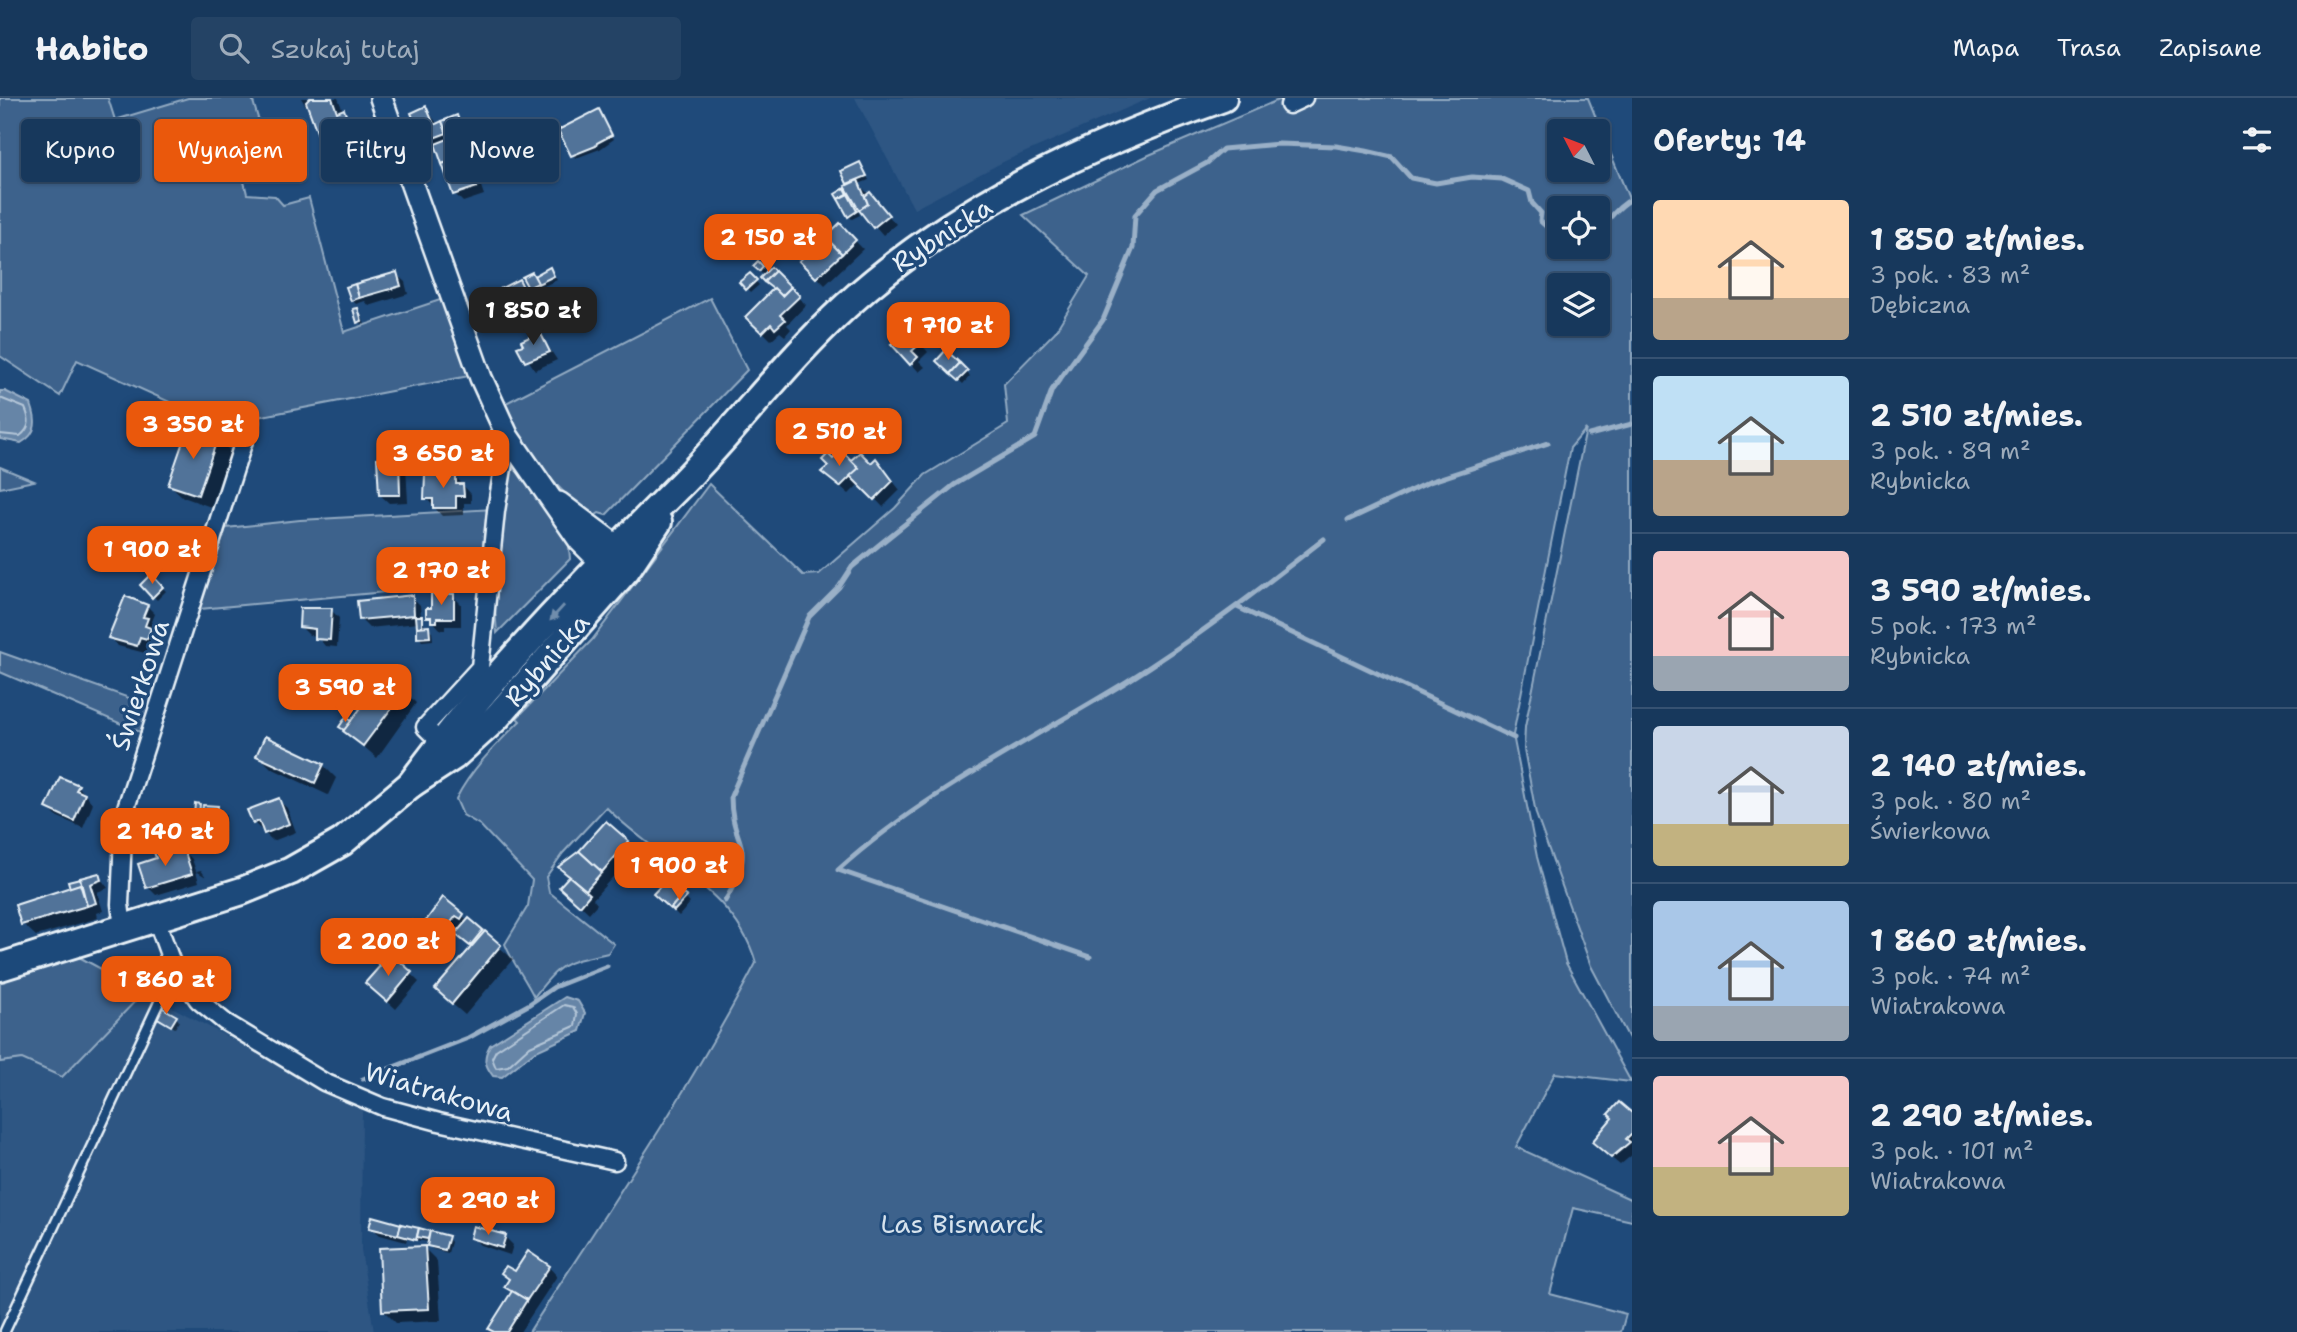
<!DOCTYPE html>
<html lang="pl">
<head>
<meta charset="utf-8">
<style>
  :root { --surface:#17385c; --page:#244365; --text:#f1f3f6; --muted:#9eacbb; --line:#365272; --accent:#ea580c }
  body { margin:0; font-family:"Shantell Sans",sans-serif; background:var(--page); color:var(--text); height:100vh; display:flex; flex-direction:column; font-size:26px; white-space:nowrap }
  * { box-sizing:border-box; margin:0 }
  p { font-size:23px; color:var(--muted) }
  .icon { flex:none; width:38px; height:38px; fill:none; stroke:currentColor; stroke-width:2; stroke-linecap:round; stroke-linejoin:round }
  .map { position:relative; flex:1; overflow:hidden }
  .panel { display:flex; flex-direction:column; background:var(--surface); width:665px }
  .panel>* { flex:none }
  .top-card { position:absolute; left:21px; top:21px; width:665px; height:63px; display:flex; gap:14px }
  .needle { width:46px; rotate:312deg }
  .tools { position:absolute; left:1547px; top:21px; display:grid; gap:14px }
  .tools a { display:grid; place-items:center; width:63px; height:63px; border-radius:7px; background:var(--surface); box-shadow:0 2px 5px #0004,0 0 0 2px var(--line); font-size:35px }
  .price { position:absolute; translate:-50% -60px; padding:0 16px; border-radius:14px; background:var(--accent); color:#fff; font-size:23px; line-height:46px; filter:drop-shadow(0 2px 4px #0008) }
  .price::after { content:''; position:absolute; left:50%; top:42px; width:21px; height:16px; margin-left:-10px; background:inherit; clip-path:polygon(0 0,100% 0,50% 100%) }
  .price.selected { background:#222; color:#fff }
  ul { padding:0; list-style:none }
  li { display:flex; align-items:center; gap:21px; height:175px; padding:0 21px }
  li+li { border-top:2px solid var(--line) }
  li span { display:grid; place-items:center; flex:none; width:196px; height:140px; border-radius:7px; color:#555 }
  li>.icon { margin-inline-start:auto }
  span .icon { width:84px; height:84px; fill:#fffc; stroke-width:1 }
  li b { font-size:30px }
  h2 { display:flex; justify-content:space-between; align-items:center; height:84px; padding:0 21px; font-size:30px }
  .chip { padding:0 24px; border-radius:7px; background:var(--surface); box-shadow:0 2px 5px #0004,0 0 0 2px var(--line); font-size:24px; line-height:63px }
  .chip.selected { background:var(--accent); color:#fff }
  header { display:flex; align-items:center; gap:42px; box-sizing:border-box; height:98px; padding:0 35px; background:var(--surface); border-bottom:2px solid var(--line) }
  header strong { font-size:33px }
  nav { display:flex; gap:38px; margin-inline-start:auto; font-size:24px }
  .search { width:490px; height:63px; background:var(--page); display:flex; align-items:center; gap:18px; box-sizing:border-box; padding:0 24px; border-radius:7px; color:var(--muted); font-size:26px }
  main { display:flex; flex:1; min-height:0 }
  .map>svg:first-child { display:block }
  .built { fill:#2e5683 }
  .green { fill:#3c628c; stroke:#92aac2; stroke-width:2; fill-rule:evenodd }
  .water { fill:#6685a7; stroke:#9ab0c7; stroke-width:2 }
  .shadow { fill:#0007 }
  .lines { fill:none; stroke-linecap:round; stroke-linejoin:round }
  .shore { stroke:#b4c6d8; stroke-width:2 }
  .stream { stroke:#9ab0c7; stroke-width:5 }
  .building { fill:#517399; stroke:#e8f1f8; stroke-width:2 }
  .service-casing { stroke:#e8f1f8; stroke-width:13 }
  .minor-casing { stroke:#e8f1f8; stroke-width:21 }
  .tertiary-casing { stroke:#e8f1f8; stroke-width:26 }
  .primary-casing { stroke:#e8f1f8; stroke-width:32 }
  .service { stroke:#1f4a7a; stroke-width:8 }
  .minor { stroke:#1f4a7a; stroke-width:16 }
  .tertiary { stroke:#1f4a7a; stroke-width:21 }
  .primary { stroke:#1f4a7a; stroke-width:26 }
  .oneway { fill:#6f8dac }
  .labels { text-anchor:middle; stroke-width:6; stroke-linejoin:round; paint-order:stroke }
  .street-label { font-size:26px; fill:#e8f1f8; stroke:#1f4a7a }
  .park-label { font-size:26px; fill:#d7e3ed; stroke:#1f4a7a }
</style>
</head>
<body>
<header>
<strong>Habito</strong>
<div class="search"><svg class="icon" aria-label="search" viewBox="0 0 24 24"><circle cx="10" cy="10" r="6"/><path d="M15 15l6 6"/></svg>Szukaj tutaj</div>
<nav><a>Mapa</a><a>Trasa</a><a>Zapisane</a></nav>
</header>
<main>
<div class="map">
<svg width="1632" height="1234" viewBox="0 0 1632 1234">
  <rect width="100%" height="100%" fill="#1f4a7a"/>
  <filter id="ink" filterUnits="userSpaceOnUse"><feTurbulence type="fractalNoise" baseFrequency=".0143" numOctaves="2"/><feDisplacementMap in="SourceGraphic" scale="14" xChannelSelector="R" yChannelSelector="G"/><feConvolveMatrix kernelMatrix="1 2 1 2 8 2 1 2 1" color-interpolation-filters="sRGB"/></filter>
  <g filter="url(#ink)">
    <g class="built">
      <path d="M855,0H1150L1005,63L914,111Z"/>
      <path d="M144,894L362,1011L361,1152L374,1234H0V964L22,961L63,978Z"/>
    </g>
    <g class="green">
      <path d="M0,0H108L115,22L188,0H252L266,47L242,75L247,96L275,98L283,107L309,100L344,234L446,200L474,277L247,321L238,335L77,262L60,298L0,258Z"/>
      <path d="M1283,0H1588L1632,108V946L1591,868L1536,716L1524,651L1525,629L1586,331L1570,350L1513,637L1537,759L1566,865L1631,984L1555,975L1516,1049L1632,1102V1123L1573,1110L1550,1196L1626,1216L1621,1234H529C607,1113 689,993 756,865C736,792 655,760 606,709L563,755L546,779L549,794L614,846L608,855C565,865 562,862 534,899C525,880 513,866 505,846L528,808L532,782L480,727L463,717L456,701C472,670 495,648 520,623L517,620L592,542L709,386L803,477L819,476L895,410L925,377L1008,326L1004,286L1055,234L1089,178L1023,117L1149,57ZM1559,33H1598V72H1559ZM1559,110H1598V149H1559ZM1559,187H1598V226H1559Z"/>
      <path d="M710,200L747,272L606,417L599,415L593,419C551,387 525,355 504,306Z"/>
      <path d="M0,369L34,383L0,390Z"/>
      <path d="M510,369L531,382L573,443L569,449L570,461L497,535L493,488Z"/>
      <path d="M494,411L484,485L199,511L226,430L300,422Z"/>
      <path d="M0,554L149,607L140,634L0,574Z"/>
      <path d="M79,859L144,894L62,979L22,961L0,964V881Z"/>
    </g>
    <g class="water">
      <path d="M0,293H5L31,306C37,323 38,335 21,345L0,341Z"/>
      <path d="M565,899L578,903L585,915L580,933L534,954L502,979L493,978C484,966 483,960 490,947Z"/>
    </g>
    <g class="shadow">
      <path d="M301,0H338L343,13L356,26L359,33L352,36L357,49L335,56L323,44L309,7L306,8Z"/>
      <path d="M426,10L438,27L456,19L460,23L464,32L451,39L474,68L484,97L463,104L455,96L438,50L433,52L425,43L413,16Z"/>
      <path d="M599,14L614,41L600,51L576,60L572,57Z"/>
      <path d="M860,66L869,82L859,86L896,126L883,137L854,104L860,117L852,121L849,118L845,93L852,88L843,74Z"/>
      <path d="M840,127L863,151L825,187L802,163Z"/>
      <path d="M782,129L795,142L790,146L778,132Z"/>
      <path d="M758,165L767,175L771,171L806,207L787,227L791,231L785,238L780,234L771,242L748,219L774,192L756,168Z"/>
      <path d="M549,171L557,182L533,193L525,179H534Z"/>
      <path d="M396,176L405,184L408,196L369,208L365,203L356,206L352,202Z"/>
      <path d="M750,177L759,187L751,194L742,184Z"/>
      <path d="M519,183L527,191L538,213L513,226L505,218Z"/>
      <path d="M574,210L584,225L579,228L576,225Z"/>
      <path d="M358,212L361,216L365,227L359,224Z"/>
      <path d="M540,236L557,262L535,272L520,250Z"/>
      <path d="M903,238L918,243L928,254L919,263L925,269L919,274L893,246Z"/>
      <path d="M946,255L970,278L963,286L938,263Z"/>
      <path d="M217,340L230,353L211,409L183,399L170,387Z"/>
      <path d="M418,355L422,358L421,370H413L409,367Z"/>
      <path d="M398,361L406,369L408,404L389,405L380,397Z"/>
      <path d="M876,362L900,392L883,409L860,385L849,396L824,374L833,364L871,367Z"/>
      <path d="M455,378L471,396V405H464V417L442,418L426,400Z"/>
      <path d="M151,479L166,493L157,502L142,487Z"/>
      <path d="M453,498L461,506V528H445V532H441L428,518Z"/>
      <path d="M412,499L420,507L421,519L425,530L432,534L433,542L422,543L419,539L418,525L369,530L360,521Z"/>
      <path d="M147,508L155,516L151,526L158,540L155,548L149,546L145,555L118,548L110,539Z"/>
      <path d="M331,512L339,520L337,549L325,548L317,538L309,537L301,529Z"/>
      <path d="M404,593L416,605L377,660L341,629L351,625L367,604Z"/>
      <path d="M258,657L323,667L336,680L328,697L271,670Z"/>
      <path d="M78,688L93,706L83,730L56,718L48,710Z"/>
      <path d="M278,702L287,710L296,734L273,743L254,725Z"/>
      <path d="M197,707L204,712L218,710L226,718L223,741H205L201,737L200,746L194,743Z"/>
      <path d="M606,725L636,753L593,801L597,806L589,815L561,789L571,778V763Z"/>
      <path d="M184,753L192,761L196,773L201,772L206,779L196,773L199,784L156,797L148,789L161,754L166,759Z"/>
      <path d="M98,777L108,790L97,794L103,813L97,815L98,820L36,838L23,826L74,790L79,782L84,786Z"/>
      <path d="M667,783L690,805L679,818L664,804Z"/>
      <path d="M443,801L513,861L465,917L450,904L473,850L457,835L453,839L443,831L441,836L427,823Z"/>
      <path d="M413,825L423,835L416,843L406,834Z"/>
      <path d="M395,861L419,884L396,911L376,893Z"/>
      <path d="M158,919H176L179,923L175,930Z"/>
      <path d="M1619,1006L1632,1017V1057L1620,1067L1602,1052Z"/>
      <path d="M374,1120L448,1140L451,1144L448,1155L432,1151L430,1144L407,1141L406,1144L380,1137L371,1129Z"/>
      <path d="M472,1139H505L513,1147L510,1157L480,1147Z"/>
      <path d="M424,1150L437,1163L441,1223L396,1225L384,1213Z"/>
      <path d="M549,1169L557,1178L520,1234H494L513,1195L507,1188L515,1176Z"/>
    </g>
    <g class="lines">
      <g class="shore">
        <path d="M0,300L25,310C30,321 31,330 20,338L0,336"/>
        <path d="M564,907L573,909L577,916L575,928L530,948L508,968L496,970L492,960L496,952Z"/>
      </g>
      <g class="stream">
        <path d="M1598,132C1610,122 1617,108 1632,101"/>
        <path d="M1589,337L1632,326"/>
        <path d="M1348,422L1429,384L1548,345"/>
        <path d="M1237,509L1514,640"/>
        <path d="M725,803C760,743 731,751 731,698L809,519L839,489L852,469L880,446L954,387L1035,339L1052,292L1103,222L1133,150L1135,117L1157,92L1207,65L1223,51L1279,46L1336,48L1366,53L1392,59L1411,80L1436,85L1472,79L1502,81L1529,93L1532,105L1541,115L1540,123L1559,140"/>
        <path d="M1090,859L838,772C923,695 1028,644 1126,584C1195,541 1260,491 1324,441"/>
        <path d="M363,981L468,940L528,907L554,889L607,868"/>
      </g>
    </g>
    <g class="building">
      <path d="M310,0H332L337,14L344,11L347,20L340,23L345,36L321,45L306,4Z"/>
      <path d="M426,8L434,27L442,23L447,35L423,44L411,15Z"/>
      <path d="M599,11L612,37L597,45L596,48L571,58L558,32Z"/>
      <path d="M457,17L461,28L447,36L442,23Z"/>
      <path d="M453,39L461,60L442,66L435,46Z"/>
      <path d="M466,58L477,89L453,97L442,66Z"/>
      <path d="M860,64L867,78L847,86L841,73Z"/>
      <path d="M858,82L868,106L859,112L845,88Z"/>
      <path d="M845,90L848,96L838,101L835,96Z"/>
      <path d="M870,94L889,117L873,130L859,112L868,106L865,98Z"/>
      <path d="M848,96L857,113L848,119L838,101Z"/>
      <path d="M840,125L856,142L842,156L825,139Z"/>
      <path d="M783,126L793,137L786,144L775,132Z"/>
      <path d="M825,139L842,156L816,180L799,163Z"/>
      <path d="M758,163L763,168L759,173L753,168Z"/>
      <path d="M550,169L554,178L538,186L534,178Z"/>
      <path d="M771,169L775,173L764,184L760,180Z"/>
      <path d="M775,173L791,189L782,198L764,184Z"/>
      <path d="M397,174L401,188L359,200L355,186Z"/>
      <path d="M532,174L538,185L528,190L522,179Z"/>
      <path d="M750,175L757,182L746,192L739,184Z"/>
      <path d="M519,181L531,205L504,219L492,195Z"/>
      <path d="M355,186L359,200L351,203L346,189Z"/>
      <path d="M791,189L800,198L780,217L785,222L775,231L771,226L762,235L745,219L774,190L782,198Z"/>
      <path d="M574,208L581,222L574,226L567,212Z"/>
      <path d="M358,210L362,223L357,225L353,211Z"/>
      <path d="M910,233L921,245L912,253L918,259L910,267L891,246Z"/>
      <path d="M540,234L550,254L525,264L517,249L523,247L521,243Z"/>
      <path d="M946,252L960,265L950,276L936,263Z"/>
      <path d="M960,265L968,273L958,283L950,276Z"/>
      <path d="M188,329L218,339L198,397L168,387Z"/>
      <path d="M408,353H419L418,368L408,367Z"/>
      <path d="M842,353L859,370L840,389L821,374L828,368L822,362L828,356L833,361Z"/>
      <path d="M860,354L871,365L876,360L893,383L874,402L850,378L859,370L851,362Z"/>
      <path d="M399,359L400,397H379L377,360Z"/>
      <path d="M425,376H456V386H463L464,398H456V410H433V401H424Z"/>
      <path d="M151,476L163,489L152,500L140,487Z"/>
      <path d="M431,495L454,496V520H437V524H431V519H426V510H431Z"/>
      <path d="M413,497L414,517L359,522L357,503Z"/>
      <path d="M125,498L148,507L143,519L148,520L145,528L151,530L147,541L140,539L137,548L108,540Z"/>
      <path d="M300,510H332L330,542L315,541V531L299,529Z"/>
      <path d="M416,518H422V529H417Z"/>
      <path d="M429,528L430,539L417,540V529Z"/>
      <path d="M385,577L405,592L363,648L343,633L360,611L353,606L360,597L366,602Z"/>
      <path d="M346,619L351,623L344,632L339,629Z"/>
      <path d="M265,638L324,666L315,685L256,658Z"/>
      <path d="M60,679L79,687L76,692L85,696L74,723L46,710Z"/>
      <path d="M279,700L289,726L264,736L259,723L253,726L247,712Z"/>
      <path d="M195,705L200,706L198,730H193Z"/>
      <path d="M203,707L218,708L215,734L200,732Z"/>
      <path d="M606,723L629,743L602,774L579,753Z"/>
      <path d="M200,732L215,734V740L199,738Z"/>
      <path d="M184,751L192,776L146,790L138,766L156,760L154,754L162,752L164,757Z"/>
      <path d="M579,753L602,774L586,792L558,769Z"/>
      <path d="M99,775L101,782L90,786L96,805L87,808L80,780Z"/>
      <path d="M569,778L590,796L580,808L559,789Z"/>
      <path d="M80,780L81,786L70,790L68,783Z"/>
      <path d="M667,781L683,796L670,811L653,796Z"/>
      <path d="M80,786L87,808L21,827L15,807Z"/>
      <path d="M683,796L687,799L674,813L671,810Z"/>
      <path d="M443,799L464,816L461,821L456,818L444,833L435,825L432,829L425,824Z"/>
      <path d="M469,820L483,832L470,848L455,836Z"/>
      <path d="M413,823L421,830L412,841L403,834Z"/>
      <path d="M485,833L501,847L452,906L435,891Z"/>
      <path d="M394,858L412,874L387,904L365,885L380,868L377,865L382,860L388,865Z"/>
      <path d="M161,909L177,918L171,928L156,919Z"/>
      <path d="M1619,1004L1632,1015V1035L1626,1041L1630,1044L1611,1060L1592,1044L1612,1020L1608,1016Z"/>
      <path d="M372,1118L401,1126L398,1137L369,1130Z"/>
      <path d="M401,1126L419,1130L416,1142L398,1137Z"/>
      <path d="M473,1128L506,1137L502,1150L470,1140Z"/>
      <path d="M419,1130L430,1133L428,1141L417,1139Z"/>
      <path d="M430,1133L449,1138L445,1152L427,1148Z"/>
      <path d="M425,1148L429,1211L382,1213L379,1150Z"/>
      <path d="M528,1153L550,1168L527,1202L504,1189L509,1181L501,1175L506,1168L515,1173Z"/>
      <path d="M512,1193L527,1202L507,1234H494L488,1231Z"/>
    </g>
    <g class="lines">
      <g class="service-casing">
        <path id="service" d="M5,1233L175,870"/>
      </g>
      <g class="minor-casing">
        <g id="minor">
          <path d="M1289,7L1304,0"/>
          <path d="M447,651L425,629L480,569L496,413L508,339"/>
          <path d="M156,821L172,865L198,902L225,924L324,984L383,1009L439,1024L615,1063"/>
          <path d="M123,830L120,806L124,716L250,324"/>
        </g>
      </g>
      <g class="tertiary-casing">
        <g id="tertiary">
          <path d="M381,0L481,280L508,339L580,443L598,461L617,469"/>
          <path d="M559,405L607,441L621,464"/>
        </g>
      </g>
      <g class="primary-casing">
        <g id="primary">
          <path d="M411,686C490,577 588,479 683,384C739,327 787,262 846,208C956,108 1084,49 1223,0"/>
          <path d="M0,869L242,793L291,773L342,744L411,686L454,658L496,620L626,472L658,424"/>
        </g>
      </g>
      <use href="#service" class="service"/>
      <use href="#minor" class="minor"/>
      <use href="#tertiary" class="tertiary"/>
      <use href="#primary" class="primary"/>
    </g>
    <defs><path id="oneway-solid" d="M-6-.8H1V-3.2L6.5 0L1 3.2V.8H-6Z" transform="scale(1.75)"/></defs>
    <use class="oneway" href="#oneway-solid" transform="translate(557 515) rotate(132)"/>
  </g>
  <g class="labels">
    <g class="street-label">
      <text transform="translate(942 137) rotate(-33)" y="9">Rybnicka</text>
      <text transform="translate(547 562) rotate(-49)" y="9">Rybnicka</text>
      <text transform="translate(140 587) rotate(-72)" y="9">Świerkowa</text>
      <text transform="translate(439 994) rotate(16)" y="9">Wiatrakowa</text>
    </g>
    <g class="park-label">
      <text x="962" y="1135">Las Bismarck</text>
    </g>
  </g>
</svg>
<div class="tools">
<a><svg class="needle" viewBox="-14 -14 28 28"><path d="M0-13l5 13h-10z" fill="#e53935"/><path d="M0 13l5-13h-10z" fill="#9eacbb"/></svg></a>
<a><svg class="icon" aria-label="locate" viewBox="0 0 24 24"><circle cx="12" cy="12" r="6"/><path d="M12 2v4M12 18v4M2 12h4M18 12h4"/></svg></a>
<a><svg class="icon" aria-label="layers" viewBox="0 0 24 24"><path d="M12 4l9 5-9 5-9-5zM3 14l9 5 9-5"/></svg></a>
</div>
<b class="price" style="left:768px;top:176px">2 150 zł</b>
<b class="price selected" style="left:533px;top:249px">1 850 zł</b>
<b class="price" style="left:948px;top:264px">1 710 zł</b>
<b class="price" style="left:193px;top:363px">3 350 zł</b>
<b class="price" style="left:839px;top:370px">2 510 zł</b>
<b class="price" style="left:443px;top:392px">3 650 zł</b>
<b class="price" style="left:152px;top:488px">1 900 zł</b>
<b class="price" style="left:441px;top:509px">2 170 zł</b>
<b class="price" style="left:345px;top:626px">3 590 zł</b>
<b class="price" style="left:165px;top:770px">2 140 zł</b>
<b class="price" style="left:679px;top:804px">1 900 zł</b>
<b class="price" style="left:388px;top:880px">2 200 zł</b>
<b class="price" style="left:166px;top:918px">1 860 zł</b>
<b class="price" style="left:488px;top:1139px">2 290 zł</b>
<div class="top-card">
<a class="chip">Kupno</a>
<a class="chip selected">Wynajem</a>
<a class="chip">Filtry</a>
<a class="chip">Nowe</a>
</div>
</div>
<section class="panel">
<h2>Oferty: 14<svg class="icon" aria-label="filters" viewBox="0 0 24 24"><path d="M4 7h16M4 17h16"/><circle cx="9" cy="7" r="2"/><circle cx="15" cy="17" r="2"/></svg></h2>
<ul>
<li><span style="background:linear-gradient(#ffd9b3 70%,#b9a48a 0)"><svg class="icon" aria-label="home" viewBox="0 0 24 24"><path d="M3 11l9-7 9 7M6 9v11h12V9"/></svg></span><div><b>1 850 zł/mies.</b><p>3 pok. · 83 m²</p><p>Dębiczna</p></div></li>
<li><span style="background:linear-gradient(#bfe0f5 60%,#b9a48a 0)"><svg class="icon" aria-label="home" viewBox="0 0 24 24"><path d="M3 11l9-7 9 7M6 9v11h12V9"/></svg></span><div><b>2 510 zł/mies.</b><p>3 pok. · 89 m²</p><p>Rybnicka</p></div></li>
<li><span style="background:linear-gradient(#f6c9c9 75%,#9aa5b1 0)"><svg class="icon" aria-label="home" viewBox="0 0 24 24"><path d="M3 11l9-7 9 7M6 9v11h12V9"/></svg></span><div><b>3 590 zł/mies.</b><p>5 pok. · 173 m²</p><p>Rybnicka</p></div></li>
<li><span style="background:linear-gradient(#c9d6e8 70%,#c2b280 0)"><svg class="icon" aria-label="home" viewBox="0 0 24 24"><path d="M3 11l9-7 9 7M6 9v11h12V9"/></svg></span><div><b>2 140 zł/mies.</b><p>3 pok. · 80 m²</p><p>Świerkowa</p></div></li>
<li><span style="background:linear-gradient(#a9c7e8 75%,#9aa5b1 0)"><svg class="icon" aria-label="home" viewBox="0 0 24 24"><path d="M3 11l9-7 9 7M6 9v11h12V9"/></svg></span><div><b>1 860 zł/mies.</b><p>3 pok. · 74 m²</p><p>Wiatrakowa</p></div></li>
<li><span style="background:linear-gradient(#f6c9c9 65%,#c2b280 0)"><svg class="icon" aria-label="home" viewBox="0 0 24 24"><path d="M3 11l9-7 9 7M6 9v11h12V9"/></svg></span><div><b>2 290 zł/mies.</b><p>3 pok. · 101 m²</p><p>Wiatrakowa</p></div></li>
</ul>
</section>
</main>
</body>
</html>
